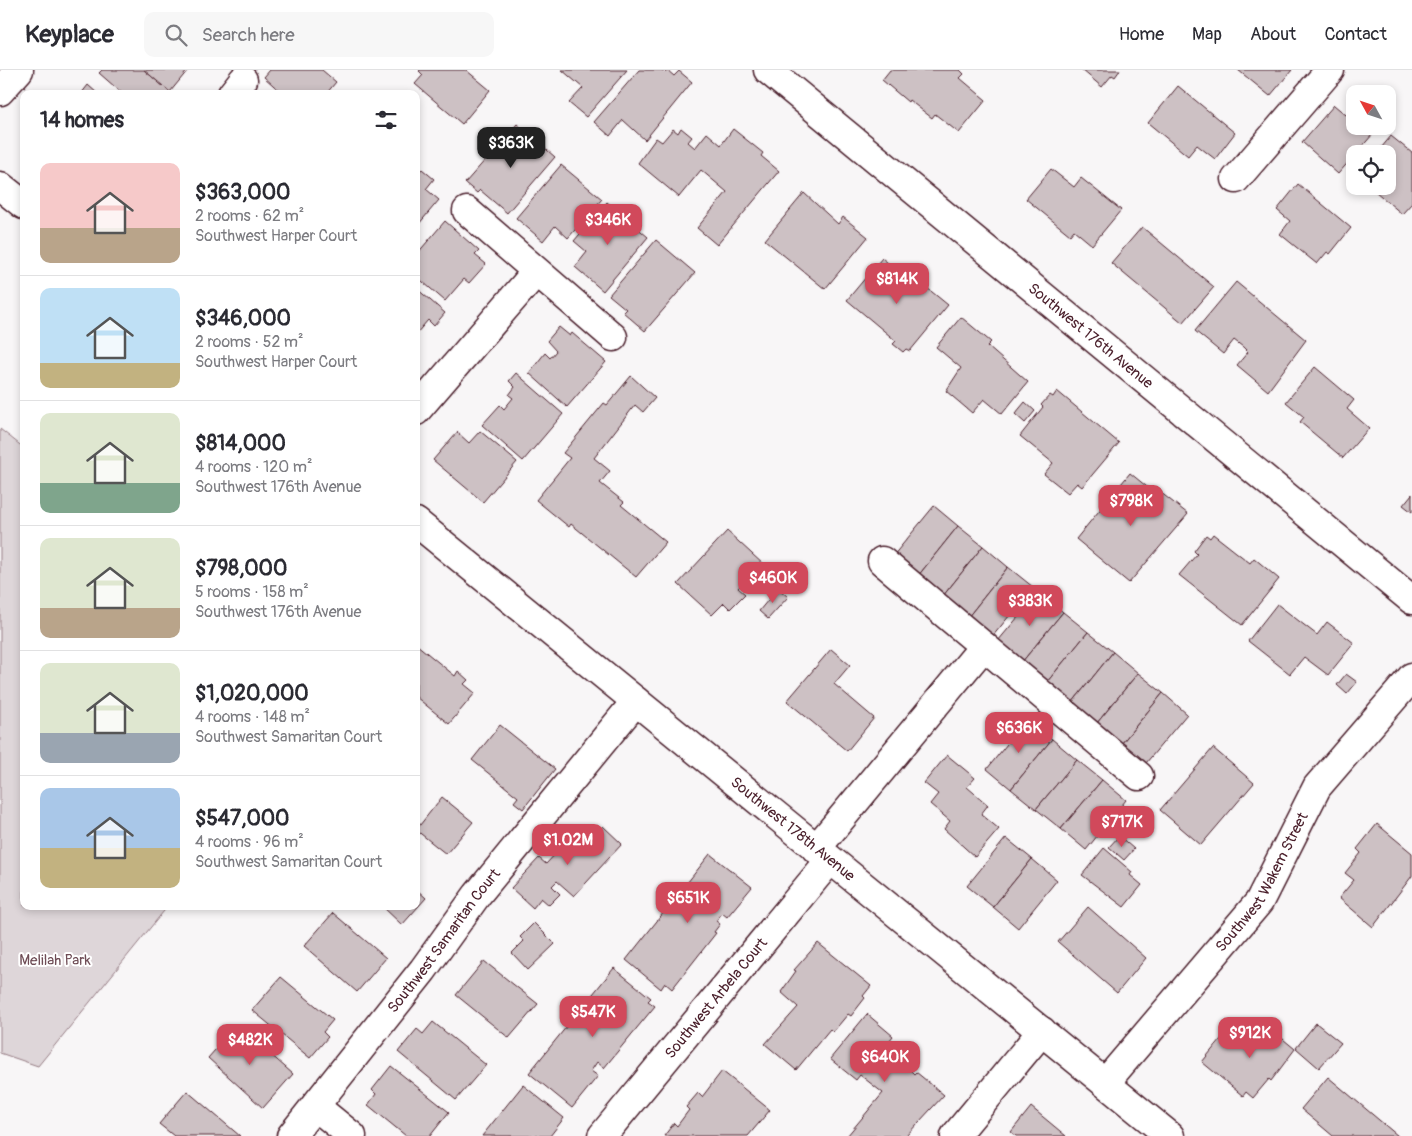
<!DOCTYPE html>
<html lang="en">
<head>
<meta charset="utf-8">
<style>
  :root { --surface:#fff; --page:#f7f7f7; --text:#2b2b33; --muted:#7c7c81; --line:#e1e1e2; --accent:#d1495b }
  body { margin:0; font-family:Pangolin,sans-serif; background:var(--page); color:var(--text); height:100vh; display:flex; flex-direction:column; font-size:19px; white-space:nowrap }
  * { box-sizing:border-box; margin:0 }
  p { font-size:16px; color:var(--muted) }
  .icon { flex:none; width:28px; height:28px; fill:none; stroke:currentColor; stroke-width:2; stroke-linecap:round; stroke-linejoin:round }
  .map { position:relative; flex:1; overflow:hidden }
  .panel { position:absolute; left:20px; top:20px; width:400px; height:820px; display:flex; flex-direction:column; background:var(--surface); border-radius:10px; box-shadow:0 2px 8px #0003 }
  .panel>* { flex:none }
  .needle { width:32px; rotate:310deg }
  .fabs { position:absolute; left:1346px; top:15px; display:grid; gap:10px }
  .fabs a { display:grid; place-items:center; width:50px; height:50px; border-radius:10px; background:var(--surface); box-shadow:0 2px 8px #0003; font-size:25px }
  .price { position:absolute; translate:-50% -42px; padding:0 11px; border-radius:10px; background:var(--accent); color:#fff; font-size:16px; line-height:32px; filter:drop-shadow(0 1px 2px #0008) }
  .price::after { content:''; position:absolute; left:50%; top:30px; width:15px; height:11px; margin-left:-8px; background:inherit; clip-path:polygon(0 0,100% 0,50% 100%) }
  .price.current { background:#222; color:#fff }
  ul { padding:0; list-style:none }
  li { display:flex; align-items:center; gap:15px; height:125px; padding:0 20px }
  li+li { border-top:1px solid var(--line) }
  li span { display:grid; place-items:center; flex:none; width:140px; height:100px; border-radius:10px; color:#555 }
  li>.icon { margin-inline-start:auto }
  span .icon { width:60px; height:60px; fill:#fffc; stroke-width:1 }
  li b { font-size:21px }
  h2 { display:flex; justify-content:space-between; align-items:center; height:60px; padding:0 20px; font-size:21px }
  header { display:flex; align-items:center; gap:30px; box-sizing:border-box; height:70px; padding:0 25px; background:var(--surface); border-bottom:1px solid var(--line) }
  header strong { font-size:24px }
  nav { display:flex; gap:28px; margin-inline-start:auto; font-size:18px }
  .search { width:350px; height:45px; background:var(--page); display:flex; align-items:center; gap:12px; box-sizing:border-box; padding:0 18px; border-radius:10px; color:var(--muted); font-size:19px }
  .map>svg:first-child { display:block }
  .green { fill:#ded6d9; stroke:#947a82 }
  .building { fill:#cdc1c4; stroke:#4a1f2b }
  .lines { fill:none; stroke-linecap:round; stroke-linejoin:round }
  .minor-casing { stroke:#4a1f2b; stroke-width:31 }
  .minor { stroke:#fff; stroke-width:28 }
  .labels { text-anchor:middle; stroke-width:4; stroke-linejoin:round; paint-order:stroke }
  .street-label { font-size:15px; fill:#4a1f2b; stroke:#fff }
  .park-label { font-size:15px; fill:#6f4d56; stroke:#fff }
</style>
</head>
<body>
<header>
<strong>Keyplace</strong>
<div class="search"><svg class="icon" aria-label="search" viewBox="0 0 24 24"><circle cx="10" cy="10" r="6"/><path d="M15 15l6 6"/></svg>Search here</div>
<nav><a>Home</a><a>Map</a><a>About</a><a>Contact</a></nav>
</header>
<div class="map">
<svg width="1412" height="1066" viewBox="0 0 1412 1066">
  <rect width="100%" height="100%" fill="#f8f6f7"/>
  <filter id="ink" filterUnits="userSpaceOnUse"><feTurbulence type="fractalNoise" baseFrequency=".02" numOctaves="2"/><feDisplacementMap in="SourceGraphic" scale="10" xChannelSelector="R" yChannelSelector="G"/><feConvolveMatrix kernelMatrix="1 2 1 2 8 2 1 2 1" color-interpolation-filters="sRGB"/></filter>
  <g filter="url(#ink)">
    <path class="green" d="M0,359L24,378V836H168L38,996L0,983Z"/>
    <g class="building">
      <path d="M102,0H144L170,22L168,24H123L99,3Z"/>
      <path d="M144,0H188L170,22Z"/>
      <path d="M270,0H322L336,12L326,24H283L264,7Z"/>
      <path d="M420,0H466L490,20L462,54L415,14L423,5L419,1Z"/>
      <path d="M562,0H627L586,47L569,33L583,18Z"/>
      <path d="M639,0H662L665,3L667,0L674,6L679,1L692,12L645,70L623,50L610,66L594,52Z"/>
      <path d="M890,0H960L964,4L960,8L986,30L959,63L935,44L932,48L909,30L908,32L882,10Z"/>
      <path d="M1082,0H1120L1115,7L1112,5L1102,17Z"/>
      <path d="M1238,0H1292L1270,26Z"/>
      <path d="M88,15L98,24H81Z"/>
      <path d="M1178,16L1235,63L1215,89L1197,75L1188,86L1148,53Z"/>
      <path d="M1334,35L1346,45L1355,36V56H1380L1338,104L1302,72Z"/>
      <path d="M517,54L555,87L507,143L480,120L477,123L465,113Z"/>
      <path d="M681,58L692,67L688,72L695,78L707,63L721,75L733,59L763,83L761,86L779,101L717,175L697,158L727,122L701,100L679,127L638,93L656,68L662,72L673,59L678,63Z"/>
      <path d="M1391,66L1412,83V133L1402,144L1369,116H1388V84H1376Z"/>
      <path d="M561,95L602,129L568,168L555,156L543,171L516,148Z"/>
      <path d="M422,99L434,109L426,119L439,130L418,155L416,154V105Z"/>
      <path d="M1051,99L1074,117L1081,108L1121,140L1092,175L1074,160L1070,165L1026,129Z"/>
      <path d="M1298,114L1351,158L1330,184L1327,182L1317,194L1280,164L1290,151L1277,140Z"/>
      <path d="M804,123L838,154L843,147L868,167L825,219L765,170Z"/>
      <path d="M607,132L648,167L603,221L575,197L587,182L574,171Z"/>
      <path d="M445,151L479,181L475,185L486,194L469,213L464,209L445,231L416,206V185Z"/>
      <path d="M1142,157L1214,217L1183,253L1111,193Z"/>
      <path d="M656,170L695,203L645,261L623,242L626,239L609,225Z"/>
      <path d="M882,188L917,217L921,213L948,235L910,281L906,279L903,282L893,274L896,271L847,230Z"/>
      <path d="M1236,212L1306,270L1268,321L1237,295L1248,282L1243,277L1234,270L1223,284L1195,261Z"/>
      <path d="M416,218L445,243L434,256L428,250L416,264Z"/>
      <path d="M961,247L991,272L987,276L1028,312L1002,344L984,329L972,343L946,321L961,298L936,277Z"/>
      <path d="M559,257L570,266L572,263L606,292L567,337L529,303L545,283L550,288L556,281L547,271Z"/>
      <path d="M1315,297L1354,330L1347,339L1369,358L1343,388L1300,352L1304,347L1286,332Z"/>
      <path d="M516,303L563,344L523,391L482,355L500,335L504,339L513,328L509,325L515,317L509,311Z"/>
      <path d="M631,306L655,328L643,342L635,335L594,388L610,401L600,413L624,432L621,435L666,472L636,507L571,454L569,457L536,430L570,388L563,383L604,333L607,335Z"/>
      <path d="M1057,321L1119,373L1082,417L1077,413L1068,423L1044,404L1053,393L1020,366L1043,337L1041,335L1050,325L1053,327Z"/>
      <path d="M1025,332L1035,341L1025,353L1015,344Z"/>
      <path d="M480,361L517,392L483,432L433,390L457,362L469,373Z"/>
      <path d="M1130,403L1157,425L1160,422L1188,444L1129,513L1076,469Z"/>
      <path d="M1412,424V442L1403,435Z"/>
      <path d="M934,436L958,456L918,506L893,486Z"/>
      <path d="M958,456L983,476L943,526L918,506Z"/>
      <path d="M727,461L764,495L748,514L745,511L738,518L745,524L730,539L724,533L712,545L678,514Z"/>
      <path d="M1213,464L1250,493L1254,488L1279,509L1242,555L1179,505L1197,484L1194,481L1206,465L1210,468Z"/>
      <path d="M983,476L1008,497L968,547L943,526Z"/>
      <path d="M1008,497L1033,517L992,567L968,547Z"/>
      <path d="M778,518L788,527L768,549L759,541Z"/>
      <path d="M1039,522L1063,542L1022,592L998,571Z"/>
      <path d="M1277,534L1317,565L1327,552L1354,573L1328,605L1304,587L1290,604L1248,571Z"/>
      <path d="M1063,542L1088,562L1047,612L1022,592Z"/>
      <path d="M1088,562L1113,582L1072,633L1047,612Z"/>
      <path d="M416,574L455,606L458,601L468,610L464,614L475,623L449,654L416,627Z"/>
      <path d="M831,579L850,595L834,614L874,648L847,681L787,631Z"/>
      <path d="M1113,582L1138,603L1097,653L1072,633Z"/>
      <path d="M1138,603L1163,623L1122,673L1097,653Z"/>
      <path d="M1346,604L1357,612L1347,624L1337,615Z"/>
      <path d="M1163,623L1187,644L1146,693L1122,673Z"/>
      <path d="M1027,649L1052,669L1011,719L987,699Z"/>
      <path d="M500,655L555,699L523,739L514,732L518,727L472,690Z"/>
      <path d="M1052,669L1077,690L1036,739L1011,719Z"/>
      <path d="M1213,678L1254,713L1201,775L1160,740Z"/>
      <path d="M947,685L975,708L967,717L988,735L981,744L999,759L975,787L944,759L950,751L930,734L938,724L924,713Z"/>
      <path d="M1077,690L1102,710L1061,759L1036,739Z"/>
      <path d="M1102,710L1126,730L1086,780L1061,759Z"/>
      <path d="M442,727L473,752L446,784L416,760Z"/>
      <path d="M583,754L595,765L603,756L622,774L574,826L557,811L552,816L560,824L549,835L541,828L533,838L511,818L539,788L546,794Z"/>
      <path d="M1377,754L1412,783V806L1373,857L1339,828L1354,810L1345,803L1361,783L1357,779Z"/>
      <path d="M1119,766L1134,779L1124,790L1109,777Z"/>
      <path d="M1006,768L1032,789L993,837L967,816Z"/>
      <path d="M1104,778L1132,802L1130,805L1142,815L1124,837L1082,805Z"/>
      <path d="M710,784L752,817L727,847L722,843L716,851L720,854L714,862L716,863L672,919L665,913L661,919L626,890Z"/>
      <path d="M1032,789L1057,810L1018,858L993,837Z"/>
      <path d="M416,819L426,828L402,855L382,836H416Z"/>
      <path d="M1088,837L1146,888L1117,923L1058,872Z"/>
      <path d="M333,843L386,888L357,922L304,876Z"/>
      <path d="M534,853L555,874L528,900L512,883L524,871L520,867Z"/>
      <path d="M818,873L871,916L863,926L865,928L851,946L848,944L833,962L830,959L796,1000L765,974L798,937L781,922L796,901L794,900Z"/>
      <path d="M484,891L538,934L509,968L456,925Z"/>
      <path d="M614,898L651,928L648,931L655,936L604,998L597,992L591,1001L598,1006L572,1038L529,1003Z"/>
      <path d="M281,907L333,950L323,962L328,967L310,988L252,940Z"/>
      <path d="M867,944L893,966L885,976L908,995L907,997L914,1004L916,1002L944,1025L906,1066H847L883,1023L860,1005L856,1010L830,989Z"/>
      <path d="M1260,950L1295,979L1271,1011L1269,1009L1253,1028L1246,1022L1243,1026L1202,992L1226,963L1240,974Z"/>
      <path d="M433,952L486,995L456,1030L398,982L417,959L423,964Z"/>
      <path d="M1316,953L1341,973L1319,998L1296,978Z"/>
      <path d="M237,955L293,1004L263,1038L208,988Z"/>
      <path d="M391,996L449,1042L430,1066H406L368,1035L376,1024L372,1020Z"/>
      <path d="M722,1001L770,1040L748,1066H664L674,1053L677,1056L689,1040L686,1037L698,1023L702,1027Z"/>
      <path d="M1328,1007L1398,1066H1333L1301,1039Z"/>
      <path d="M523,1015L564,1048L550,1066H482Z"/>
      <path d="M187,1021L240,1066H174L159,1054Z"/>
      <path d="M1031,1037L1066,1066H1016L1011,1062Z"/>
    </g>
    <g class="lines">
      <g class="minor-casing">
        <g id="minor">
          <path id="s1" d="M768,0L1412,530"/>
          <path d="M0,21L19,0"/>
          <path d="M232,24L243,10"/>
          <path d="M1236,109L1330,0"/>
          <path d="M0,116L24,135"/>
          <path d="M467,141L613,267"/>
          <path d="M416,341L536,202"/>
          <path id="s2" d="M416,452L1170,1066"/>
          <path d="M882,491L1139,706"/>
          <path d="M816,779L984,576"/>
          <path id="s3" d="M1105,1013L1259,832L1317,717L1412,607"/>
          <path d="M315,1036L352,1066"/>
          <path id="s4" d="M291,1066L423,900L477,825L636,631"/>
          <path id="s5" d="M602,1066L830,790"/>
          <path d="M955,1066L1042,961"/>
        </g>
      </g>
      <use href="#minor" class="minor"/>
    </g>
  </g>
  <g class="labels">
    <g class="street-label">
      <text dy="5" stroke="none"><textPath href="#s1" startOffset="418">Southwest 176th Avenue</textPath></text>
      <text dy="5" stroke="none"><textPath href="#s2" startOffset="486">Southwest 178th Avenue</textPath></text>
      <text dy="5" stroke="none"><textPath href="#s3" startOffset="256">Southwest Wakem Street</textPath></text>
      <text dy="5" stroke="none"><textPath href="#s4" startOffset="248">Southwest Samaritan Court</textPath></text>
      <text dy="5" stroke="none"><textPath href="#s5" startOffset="179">Southwest Arbela Court</textPath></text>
    </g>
    <g class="park-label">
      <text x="55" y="895">Melilah Park</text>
    </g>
  </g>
</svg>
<div class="fabs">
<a><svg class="needle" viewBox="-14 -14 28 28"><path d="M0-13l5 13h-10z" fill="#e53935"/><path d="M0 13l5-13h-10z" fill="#7c7c81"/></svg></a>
<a><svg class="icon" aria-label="locate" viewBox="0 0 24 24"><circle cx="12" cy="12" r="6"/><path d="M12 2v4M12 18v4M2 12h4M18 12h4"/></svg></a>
</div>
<b class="price current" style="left:511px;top:99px">$363K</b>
<b class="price" style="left:608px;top:176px">$346K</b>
<b class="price" style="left:897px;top:235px">$814K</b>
<b class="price" style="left:1131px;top:457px">$798K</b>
<b class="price" style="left:773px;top:534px">$460K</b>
<b class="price" style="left:1030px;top:557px">$383K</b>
<b class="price" style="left:1019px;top:684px">$636K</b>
<b class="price" style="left:1122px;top:778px">$717K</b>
<b class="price" style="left:568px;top:796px">$1.02M</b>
<b class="price" style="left:688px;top:854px">$651K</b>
<b class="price" style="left:593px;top:968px">$547K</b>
<b class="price" style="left:1250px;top:989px">$912K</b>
<b class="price" style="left:250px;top:996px">$482K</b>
<b class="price" style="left:885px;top:1013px">$640K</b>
<section class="panel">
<h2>14 homes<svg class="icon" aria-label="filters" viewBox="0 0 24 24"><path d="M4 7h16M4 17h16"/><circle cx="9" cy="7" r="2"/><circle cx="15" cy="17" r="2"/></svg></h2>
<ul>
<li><span style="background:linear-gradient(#f6c9c9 65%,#b9a48a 0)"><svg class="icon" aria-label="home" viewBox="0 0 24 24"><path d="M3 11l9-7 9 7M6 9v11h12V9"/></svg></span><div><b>$363,000</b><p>2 rooms · 62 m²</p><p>Southwest Harper Court</p></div></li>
<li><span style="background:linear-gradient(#bfe0f5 75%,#c2b280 0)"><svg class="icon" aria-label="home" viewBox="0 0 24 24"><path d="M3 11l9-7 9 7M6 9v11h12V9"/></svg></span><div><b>$346,000</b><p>2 rooms · 52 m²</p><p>Southwest Harper Court</p></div></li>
<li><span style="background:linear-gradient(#dfe7d0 70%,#7fa58c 0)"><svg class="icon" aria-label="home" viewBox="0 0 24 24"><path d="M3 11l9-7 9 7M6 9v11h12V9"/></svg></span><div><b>$814,000</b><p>4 rooms · 120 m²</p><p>Southwest 176th Avenue</p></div></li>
<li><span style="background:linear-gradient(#dfe7d0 70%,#b9a48a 0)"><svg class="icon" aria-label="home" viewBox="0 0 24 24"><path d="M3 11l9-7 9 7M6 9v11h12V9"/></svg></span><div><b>$798,000</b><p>5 rooms · 158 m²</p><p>Southwest 176th Avenue</p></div></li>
<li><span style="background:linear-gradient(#dfe7d0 70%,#9aa5b1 0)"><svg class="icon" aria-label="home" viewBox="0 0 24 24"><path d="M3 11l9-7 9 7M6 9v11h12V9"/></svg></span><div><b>$1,020,000</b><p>4 rooms · 148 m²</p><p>Southwest Samaritan Court</p></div></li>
<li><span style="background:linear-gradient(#a9c7e8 60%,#c2b280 0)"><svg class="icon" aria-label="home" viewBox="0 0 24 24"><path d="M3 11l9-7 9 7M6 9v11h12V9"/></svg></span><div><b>$547,000</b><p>4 rooms · 96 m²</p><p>Southwest Samaritan Court</p></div></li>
</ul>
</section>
</div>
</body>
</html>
